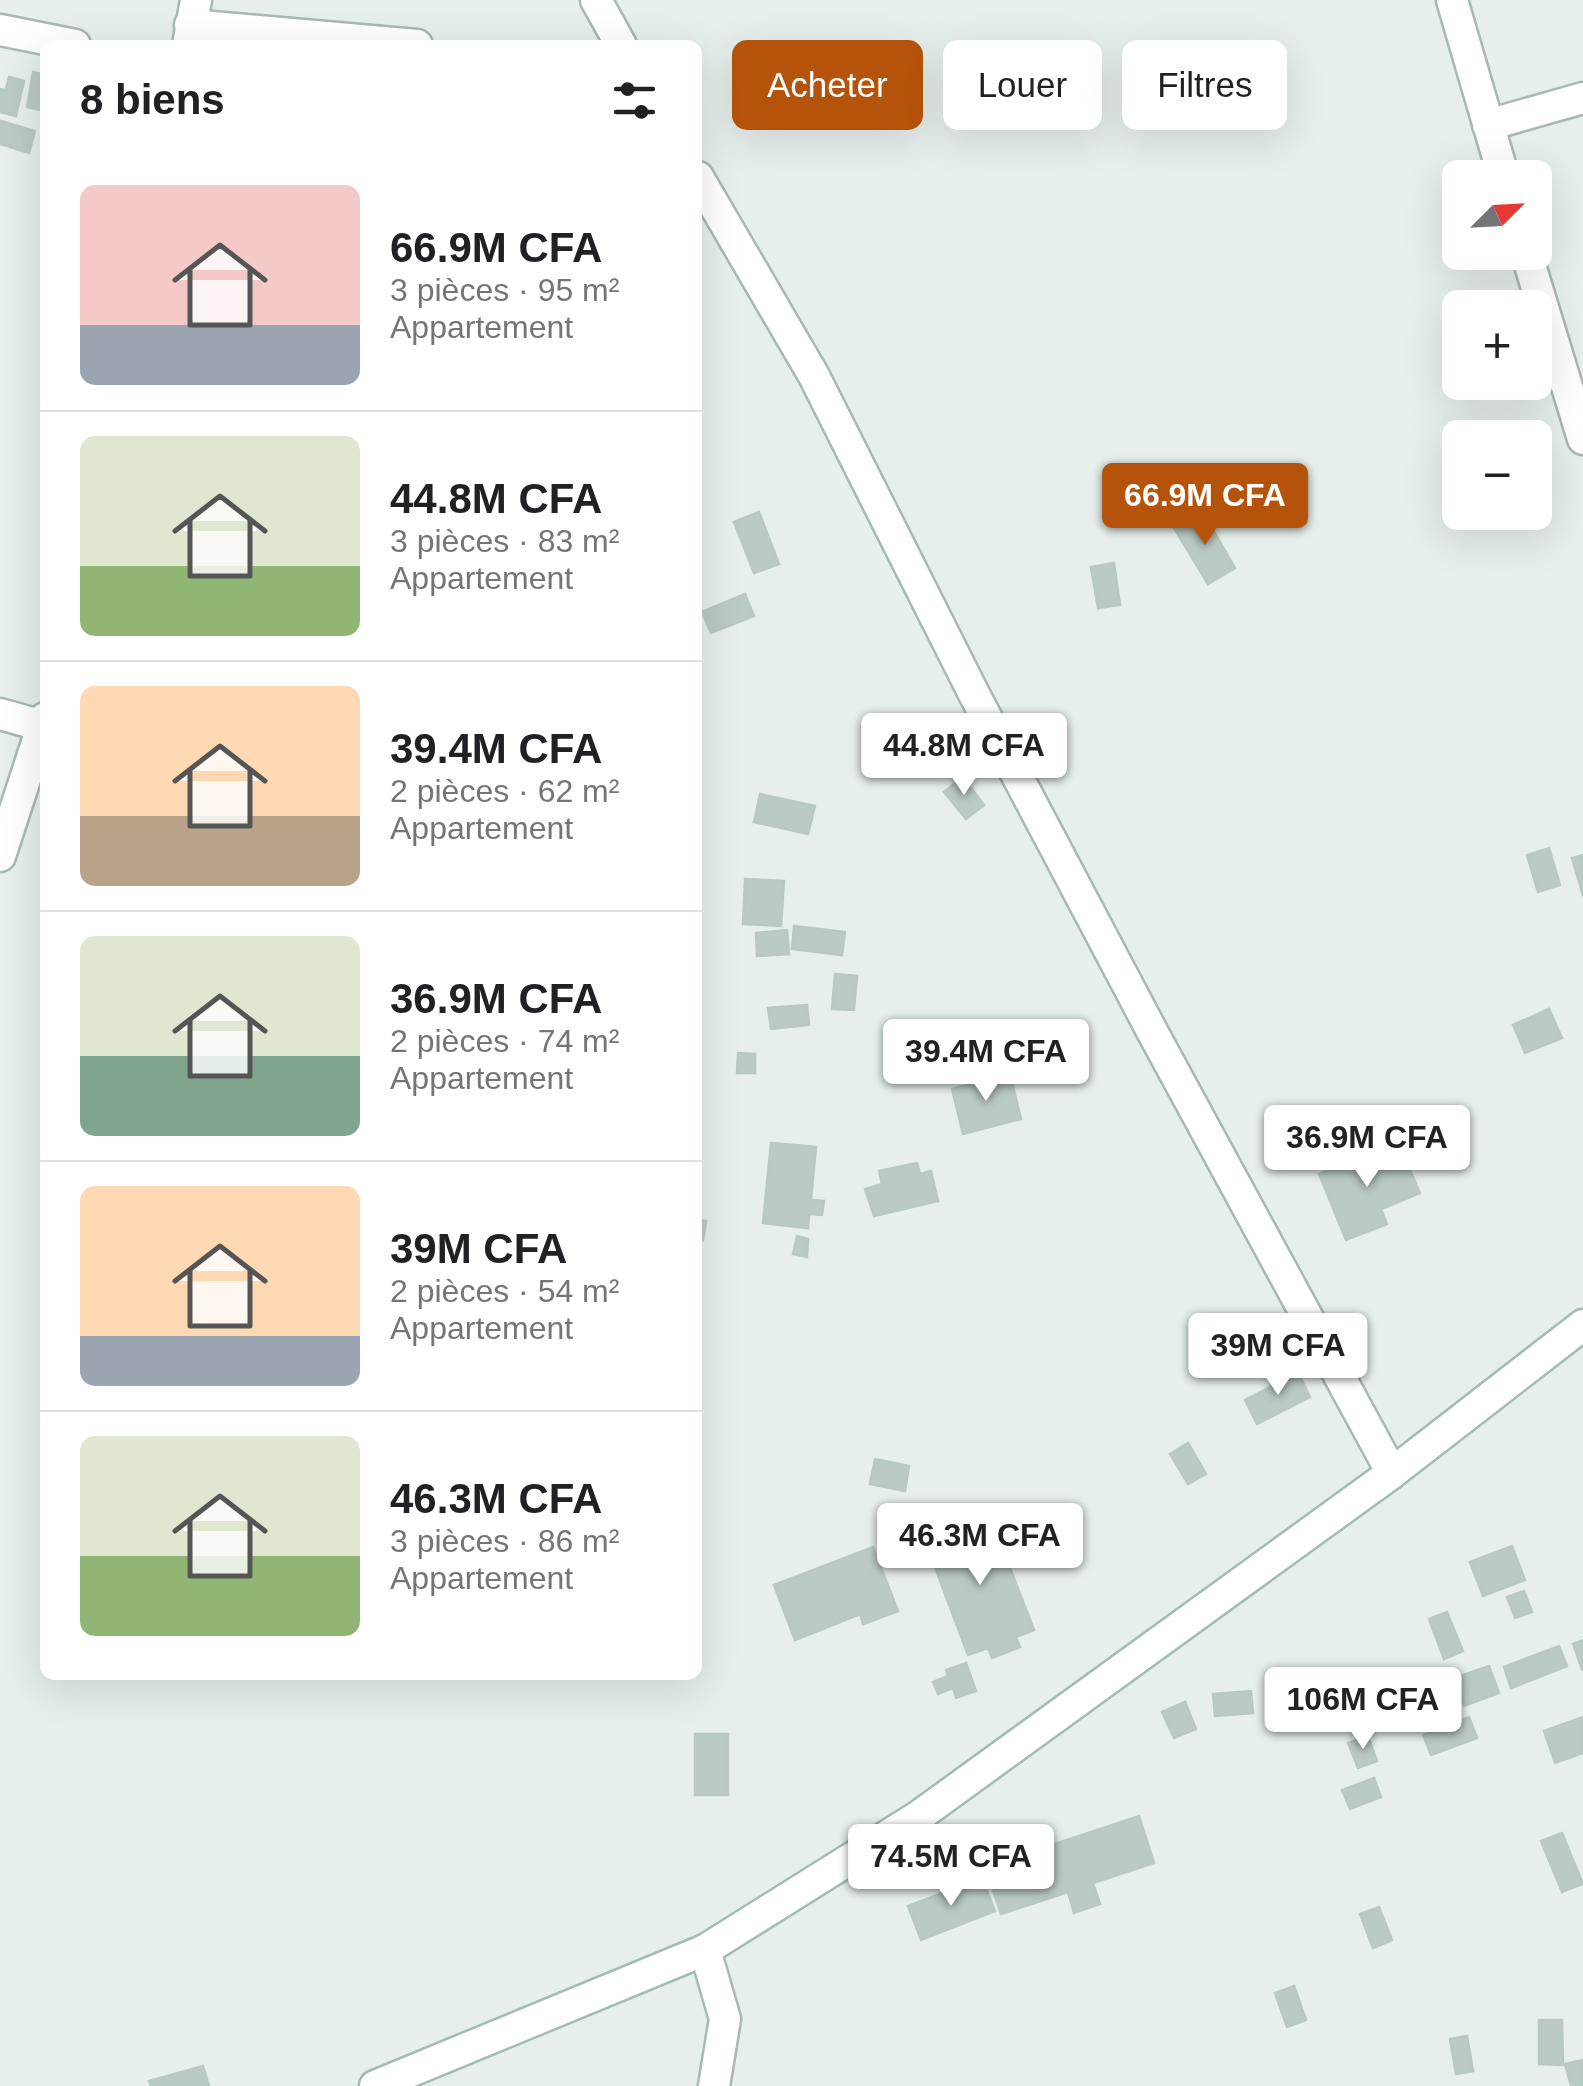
<!DOCTYPE html>
<html lang="fr">
<head>
<meta charset="utf-8">
<style>
  :root { --surface:#fff; --page:#f2f2f2; --text:#202124; --muted:#757577; --line:#e0e0e0; --accent:#b45309 }
  body { margin:0; font-family:Arial,sans-serif; background:var(--page); color:var(--text); height:100vh; display:flex; flex-direction:column; font-size:38px; white-space:nowrap }
  * { box-sizing:border-box; margin:0 }
  p { font-size:32px; color:var(--muted) }
  .icon { flex:none; width:55px; height:55px; fill:none; stroke:currentColor; stroke-width:2; stroke-linecap:round; stroke-linejoin:round }
  .map { position:relative; flex:1; overflow:hidden }
  .drawer { position:absolute; left:40px; top:40px; width:662px; height:1640px; display:flex; flex-direction:column; background:var(--surface); border-radius:15px; box-shadow:0 10px 40px #0002 }
  .drawer>* { flex:none }
  .banner { position:absolute; left:732px; top:40px; width:700px; height:90px; display:flex; gap:20px }
  .needle { width:65px; rotate:66deg }
  .buttons { position:absolute; left:1442px; top:160px; display:grid; gap:20px }
  .buttons a { display:grid; place-items:center; width:110px; height:110px; border-radius:15px; background:var(--surface); box-shadow:0 10px 40px #0002; font-size:50px }
  .price { position:absolute; translate:-50% -85px; padding:0 22px; border-radius:10px; background:#fff; color:#222; font-size:32px; line-height:65px; filter:drop-shadow(0 2px 5px #0008) }
  .price::after { content:''; position:absolute; left:50%; top:60px; width:30px; height:22px; margin-left:-15px; background:inherit; clip-path:polygon(0 0,100% 0,50% 100%) }
  .price.selected { background:var(--accent); color:#fff }
  ul { padding:0; list-style:none }
  li { display:flex; align-items:center; gap:30px; height:250px; padding:0 40px }
  li+li { border-top:2px solid var(--line) }
  li span { display:grid; place-items:center; flex:none; width:280px; height:200px; border-radius:15px; color:#555 }
  li>.icon { margin-inline-start:auto }
  span .icon { width:120px; height:120px; fill:#fffc; stroke-width:1 }
  li b { font-size:42px }
  h2 { display:flex; justify-content:space-between; align-items:center; height:120px; padding:0 40px; font-size:42px }
  .pill { padding:0 35px; border-radius:15px; background:var(--surface); box-shadow:0 10px 40px #0002; font-size:35px; line-height:90px }
  .pill.selected { background:var(--accent); color:#fff }
  .map>svg:first-child { display:block }
  .building { fill:#bbcac4; stroke:#b8c9c2; stroke-width:2.5 }
  .lines { fill:none; stroke-linecap:round; stroke-linejoin:round }
  .street-casing { stroke:#a8b8b2; stroke-width:35 }
  .secondary-casing { stroke:#a4bbb3; stroke-width:35 }
  .street { stroke:#fff; stroke-width:30 }
  .secondary { stroke:#fff; stroke-width:30 }
</style>
</head>
<body>
<div class="map">
<svg width="1583" height="2086" viewBox="0 0 1583 2086">
  <rect width="100%" height="100%" fill="#e6efeb"/>
  <g class="building">
    <path d="M830,43L860,93L840,105L810,55Z"/>
    <path d="M33,72L45,75V111L27,107Z"/>
    <path d="M9,77L24,81L16,116L0,112V89L6,90Z"/>
    <path d="M1,121L35,131L29,153L0,144Z"/>
    <path d="M1202,511L1235,568L1208,584L1174,528Z"/>
    <path d="M759,512L779,564L754,573L734,522Z"/>
    <path d="M1114,563L1120,605L1098,608L1091,567Z"/>
    <path d="M745,594L754,616L711,633L702,612Z"/>
    <path d="M963,777L984,805L966,819L944,792Z"/>
    <path d="M760,794L815,806L808,834L754,822Z"/>
    <path d="M1549,848L1560,885L1538,892L1527,855Z"/>
    <path d="M1583,855V896L1572,858Z"/>
    <path d="M745,879L784,881L781,926L743,924Z"/>
    <path d="M794,926L845,932L842,955L792,949Z"/>
    <path d="M787,930L789,954L757,956L756,933Z"/>
    <path d="M835,974L857,976L854,1010L832,1009Z"/>
    <path d="M807,1005L809,1025L771,1029L768,1008Z"/>
    <path d="M1549,1009L1562,1038L1525,1053L1513,1025Z"/>
    <path d="M738,1053L755,1054V1073H737Z"/>
    <path d="M1010,1074L1021,1119L963,1134L952,1089Z"/>
    <path d="M771,1143L816,1147L811,1200L824,1201L822,1215L809,1214L808,1228L763,1223Z"/>
    <path d="M1389,1145L1397,1164L1406,1161L1420,1193L1381,1209L1387,1224L1346,1240L1319,1174Z"/>
    <path d="M917,1163L920,1174L931,1171L938,1201L874,1216L865,1189L882,1184L879,1171Z"/>
    <path d="M698,1220L706,1221L703,1240L698,1239Z"/>
    <path d="M797,1236L808,1239L807,1257L793,1254Z"/>
    <path d="M1298,1373L1310,1397L1257,1424L1245,1400Z"/>
    <path d="M1188,1443L1206,1474L1188,1484L1170,1454Z"/>
    <path d="M875,1459L909,1466L905,1491L870,1484Z"/>
    <path d="M990,1516L1034,1630L1016,1637L1020,1647L992,1658L988,1648L968,1655L925,1541Z"/>
    <path d="M1512,1546L1525,1580L1483,1596L1470,1562Z"/>
    <path d="M873,1547L898,1611L863,1624L860,1614L795,1640L774,1585Z"/>
    <path d="M1524,1591L1532,1612L1515,1618L1507,1597Z"/>
    <path d="M1447,1612L1463,1651L1444,1659L1429,1619Z"/>
    <path d="M1583,1640V1668L1582,1669L1573,1644Z"/>
    <path d="M1559,1646L1567,1666L1511,1688L1504,1667Z"/>
    <path d="M966,1663L976,1691L956,1698L953,1688L938,1694L933,1682L948,1676L946,1670Z"/>
    <path d="M1489,1666L1499,1693L1464,1706L1454,1678Z"/>
    <path d="M1251,1691L1253,1713L1215,1716L1213,1694Z"/>
    <path d="M1185,1702L1196,1729L1174,1738L1162,1712Z"/>
    <path d="M1469,1717L1477,1738L1431,1755L1423,1735Z"/>
    <path d="M1583,1717V1753L1555,1763L1544,1731Z"/>
    <rect x="695" y="1734" width="33" height="61"/>
    <path d="M1368,1736L1377,1761L1358,1768L1348,1743Z"/>
    <path d="M1374,1778L1381,1797L1350,1809L1342,1790Z"/>
    <path d="M1139,1816L1154,1863L1093,1883L1100,1904L1074,1913L1068,1892L1001,1914L985,1867Z"/>
    <path d="M1562,1833L1583,1884L1562,1892L1541,1841Z"/>
    <path d="M982,1878L995,1911L921,1940L908,1906Z"/>
    <path d="M1379,1907L1392,1940L1373,1948L1360,1914Z"/>
    <path d="M1294,1986L1306,2020L1287,2027L1275,1993Z"/>
    <path d="M1539,2020H1562L1563,2065L1539,2064Z"/>
    <path d="M1467,2036L1473,2071L1456,2074L1450,2039Z"/>
    <path d="M1583,2060V2086H1571L1565,2064Z"/>
    <path d="M203,2066L209,2086H151L149,2081Z"/>
  </g>
  <g class="lines">
    <g class="street-casing">
      <g id="street">
        <path d="M596,0L621,45"/>
        <path d="M1452,0L1504,178"/>
        <path d="M190,25L417,45"/>
        <path d="M0,30L75,45"/>
        <path d="M1488,125L1583,98"/>
        <path d="M698,177L814,376L974,694L1153,1033L1392,1473"/>
        <path d="M1526,252L1583,439"/>
        <path d="M0,714L43,726"/>
        <path d="M705,1950L725,2019L714,2086"/>
      </g>
    </g>
    <g class="secondary-casing">
      <g id="secondary">
        <path d="M188,45L196,0"/>
        <path d="M0,856L45,718"/>
        <path d="M375,2086L705,1950L919,1816L1392,1473L1583,1325"/>
      </g>
    </g>
    <use href="#street" class="street"/>
    <use href="#secondary" class="secondary"/>
  </g>
</svg>
<div class="buttons">
<a><svg class="needle" viewBox="-14 -14 28 28"><path d="M0-13l5 13h-10z" fill="#e53935"/><path d="M0 13l5-13h-10z" fill="#757577"/></svg></a>
<a>+</a>
<a>−</a>
</div>
<b class="price selected" style="left:1205px;top:548px">66.9M CFA</b>
<b class="price" style="left:964px;top:798px">44.8M CFA</b>
<b class="price" style="left:986px;top:1104px">39.4M CFA</b>
<b class="price" style="left:1367px;top:1190px">36.9M CFA</b>
<b class="price" style="left:1278px;top:1398px">39M CFA</b>
<b class="price" style="left:980px;top:1588px">46.3M CFA</b>
<b class="price" style="left:1363px;top:1752px">106M CFA</b>
<b class="price" style="left:951px;top:1909px">74.5M CFA</b>
<div class="banner">
<a class="pill selected">Acheter</a>
<a class="pill">Louer</a>
<a class="pill">Filtres</a>
</div>
<section class="drawer">
<h2>8 biens<svg class="icon" aria-label="filters" viewBox="0 0 24 24"><path d="M4 7h16M4 17h16"/><circle cx="9" cy="7" r="2"/><circle cx="15" cy="17" r="2"/></svg></h2>
<ul>
<li><span style="background:linear-gradient(#f6c9c9 70%,#9aa5b1 0)"><svg class="icon" aria-label="home" viewBox="0 0 24 24"><path d="M3 11l9-7 9 7M6 9v11h12V9"/></svg></span><div><b>66.9M CFA</b><p>3 pièces · 95 m²</p><p>Appartement</p></div></li>
<li><span style="background:linear-gradient(#dfe7d0 65%,#8fb573 0)"><svg class="icon" aria-label="home" viewBox="0 0 24 24"><path d="M3 11l9-7 9 7M6 9v11h12V9"/></svg></span><div><b>44.8M CFA</b><p>3 pièces · 83 m²</p><p>Appartement</p></div></li>
<li><span style="background:linear-gradient(#ffd9b3 65%,#b9a48a 0)"><svg class="icon" aria-label="home" viewBox="0 0 24 24"><path d="M3 11l9-7 9 7M6 9v11h12V9"/></svg></span><div><b>39.4M CFA</b><p>2 pièces · 62 m²</p><p>Appartement</p></div></li>
<li><span style="background:linear-gradient(#dfe7d0 60%,#7fa58c 0)"><svg class="icon" aria-label="home" viewBox="0 0 24 24"><path d="M3 11l9-7 9 7M6 9v11h12V9"/></svg></span><div><b>36.9M CFA</b><p>2 pièces · 74 m²</p><p>Appartement</p></div></li>
<li><span style="background:linear-gradient(#ffd9b3 75%,#9aa5b1 0)"><svg class="icon" aria-label="home" viewBox="0 0 24 24"><path d="M3 11l9-7 9 7M6 9v11h12V9"/></svg></span><div><b>39M CFA</b><p>2 pièces · 54 m²</p><p>Appartement</p></div></li>
<li><span style="background:linear-gradient(#dfe7d0 60%,#8fb573 0)"><svg class="icon" aria-label="home" viewBox="0 0 24 24"><path d="M3 11l9-7 9 7M6 9v11h12V9"/></svg></span><div><b>46.3M CFA</b><p>3 pièces · 86 m²</p><p>Appartement</p></div></li>
</ul>
</section>
</div>
</body>
</html>
